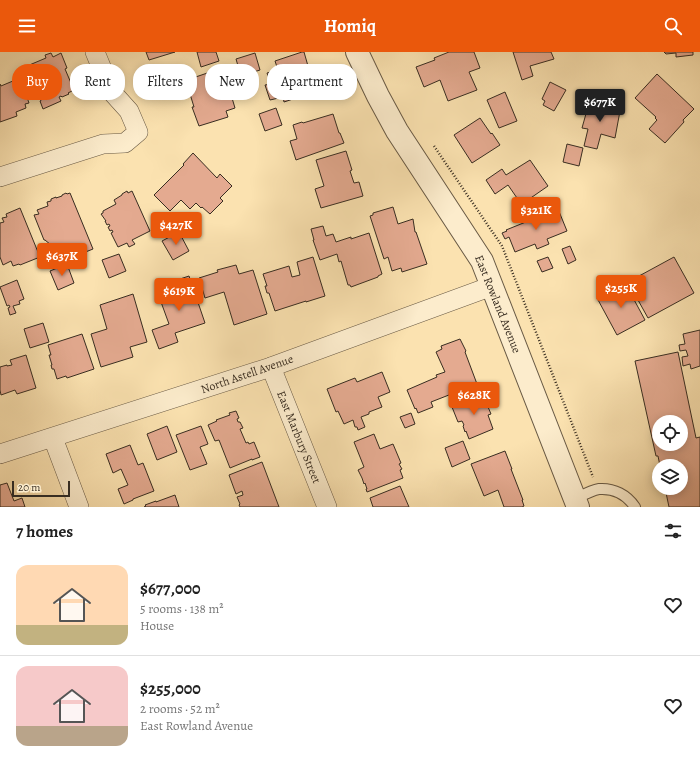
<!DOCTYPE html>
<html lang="en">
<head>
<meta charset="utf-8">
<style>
  :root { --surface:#fff; --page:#f6f6f6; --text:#222; --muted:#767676; --line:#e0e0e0; --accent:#ea580c }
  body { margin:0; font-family:Alegreya,serif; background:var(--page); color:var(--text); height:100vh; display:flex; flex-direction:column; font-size:15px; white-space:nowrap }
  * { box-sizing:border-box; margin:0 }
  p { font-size:13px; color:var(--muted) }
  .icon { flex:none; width:22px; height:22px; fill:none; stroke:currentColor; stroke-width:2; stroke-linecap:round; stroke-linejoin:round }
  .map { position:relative; height:455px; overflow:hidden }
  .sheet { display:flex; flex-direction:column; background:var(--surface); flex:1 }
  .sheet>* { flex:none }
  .guide { position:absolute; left:12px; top:12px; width:400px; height:36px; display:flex; gap:8px }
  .tools { position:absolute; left:652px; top:363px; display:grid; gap:8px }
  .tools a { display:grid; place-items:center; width:36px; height:36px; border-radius:50%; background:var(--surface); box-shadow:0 2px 10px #0003; font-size:20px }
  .scale { position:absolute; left:12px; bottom:10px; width:58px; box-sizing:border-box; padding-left:4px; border:2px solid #382d21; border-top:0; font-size:11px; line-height:14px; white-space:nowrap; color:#382d21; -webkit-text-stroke:3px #fceccc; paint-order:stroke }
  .price { position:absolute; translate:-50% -34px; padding:0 9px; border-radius:4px; background:var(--accent); color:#fff; font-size:13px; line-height:26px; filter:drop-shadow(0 1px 2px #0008) }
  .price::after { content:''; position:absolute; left:50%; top:24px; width:12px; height:9px; margin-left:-6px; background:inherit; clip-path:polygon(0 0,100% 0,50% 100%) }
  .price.selected { background:#222; color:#fff }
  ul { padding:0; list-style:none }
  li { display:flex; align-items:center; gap:12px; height:100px; padding:0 16px }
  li+li { border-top:1px solid var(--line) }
  li span { display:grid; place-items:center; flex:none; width:112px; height:80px; border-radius:12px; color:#555 }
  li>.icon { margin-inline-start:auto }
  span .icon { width:48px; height:48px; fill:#fffc; stroke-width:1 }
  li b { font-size:17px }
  h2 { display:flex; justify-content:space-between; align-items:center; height:48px; padding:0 16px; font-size:17px }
  .chip { padding:0 14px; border-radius:16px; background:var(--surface); box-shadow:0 2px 10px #0003; font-size:14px; line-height:36px }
  .chip.selected { background:var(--accent); color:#fff }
  header { display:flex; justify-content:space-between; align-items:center; height:52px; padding:0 16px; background:var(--accent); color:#fff; font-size:18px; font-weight:700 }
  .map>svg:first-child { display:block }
  .building { fill:#e4aa90; stroke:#382d21; fill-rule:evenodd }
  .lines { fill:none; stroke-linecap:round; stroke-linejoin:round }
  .service-casing { stroke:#695a45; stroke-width:12 }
  .minor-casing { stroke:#695a45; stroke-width:20 }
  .tertiary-casing { stroke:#695a45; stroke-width:24 }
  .path { stroke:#382d21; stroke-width:2.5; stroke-dasharray:1 2; stroke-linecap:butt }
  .service { stroke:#fceccc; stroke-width:10 }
  .minor { stroke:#fceccc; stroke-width:19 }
  .tertiary { stroke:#fceccc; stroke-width:22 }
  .labels { text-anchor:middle; stroke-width:3; stroke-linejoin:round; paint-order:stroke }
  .street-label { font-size:12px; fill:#382d21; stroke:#fceccc }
</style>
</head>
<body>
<header><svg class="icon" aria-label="menu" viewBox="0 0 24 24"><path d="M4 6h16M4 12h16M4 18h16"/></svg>Homiq<svg class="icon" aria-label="search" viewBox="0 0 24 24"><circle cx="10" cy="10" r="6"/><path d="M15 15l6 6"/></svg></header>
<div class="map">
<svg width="700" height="455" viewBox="0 0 700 455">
  <rect width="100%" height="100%" fill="#fbe2b0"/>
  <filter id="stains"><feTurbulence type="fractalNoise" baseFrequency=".005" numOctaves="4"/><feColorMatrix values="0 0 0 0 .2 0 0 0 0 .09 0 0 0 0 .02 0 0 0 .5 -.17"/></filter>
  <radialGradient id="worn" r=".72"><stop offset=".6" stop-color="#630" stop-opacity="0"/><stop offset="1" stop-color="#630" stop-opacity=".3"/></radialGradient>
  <g class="building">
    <path d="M146,0H175L149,8Z"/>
    <path d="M197,0H216L219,9L201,15Z"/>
    <path d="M302,0H304L308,14L312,13L320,38L284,50L283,45L270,48L265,33L271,32L267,21L278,18L275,9Z"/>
    <path d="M449,0H474L480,16L469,20L477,38L448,49L440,28L424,35L416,15L435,8L434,6Z"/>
    <path d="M513,0H551L554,7L530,14L533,24L522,28Z"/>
    <path d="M664,0H693V3L676,5V1L666,2Z"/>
    <path d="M51,1L53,5L61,1L67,16L65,17L74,38L68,41L69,42L62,45L61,44L59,45L61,49L43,57L40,49H41L27,14L46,6L45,3Z"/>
    <path d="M255,1L260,18L241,24L236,7Z"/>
    <path d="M222,16L226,31L218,33L220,39L229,36L235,56L226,59L228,65L199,74L192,55H194L190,42L185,44L181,30Z"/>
    <path d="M657,22L694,57L683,68L684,70L665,91L649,77L657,68L655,66L656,65L635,46Z"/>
    <path d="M20,26L29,51L25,52L26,56L16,60L17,64L0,70V32L1,34Z"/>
    <path d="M550,30L566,38L554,59L543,53L545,49L542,47Z"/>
    <path d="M505,40L517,69L499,76L487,48Z"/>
    <path d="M595,49L622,56L621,60L620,59L615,86L601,82L597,97L584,94L588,77L582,76L589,51L594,52Z"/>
    <path d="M276,56L282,73L265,79L259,62Z"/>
    <path d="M333,62L339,81H340L344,91L296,108L290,89L297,87L293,73L302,70L303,71Z"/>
    <path d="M480,66L491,82L492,81L500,93L472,111L454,83Z"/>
    <path d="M567,92L583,96L579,114L563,110Z"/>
    <path d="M346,99L352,118L350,119L354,131L359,130L363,144L321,156L315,137L324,134L316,108Z"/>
    <path d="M193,101L217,126L220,122L232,134L220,146L223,149L210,162L202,155L201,156L196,151L190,157L181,148L170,159L154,143L184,113L183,112Z"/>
    <path d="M530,108L548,134L522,152L518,145L517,146L508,133L495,142L486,128L502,117L506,123Z"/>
    <path d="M127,139L128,141L132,139L150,179L132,188L135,192L129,195L127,191L118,195L111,181L113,180L112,178L110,179L108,175L110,174L109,172L107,173L105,169H106L101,162L103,161V159L116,152L114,148L122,143V142Z"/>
    <path d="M66,141L67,142L70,141L93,197L63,209L61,203L57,198L45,188H44L34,163L39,162L37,158L48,154L47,150L51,149V147L56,145V146L62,144V143Z"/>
    <path d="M393,155L398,172L413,167L415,180H416L427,212L402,220L401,216L392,219L388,205L384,207L370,164L373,163V161Z"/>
    <path d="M20,156L40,205L20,213L19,212L13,214L11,209L3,213L0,205V171L4,170L2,166L7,165L6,162Z"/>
    <path d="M558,157L567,179L547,187L549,192L537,197L535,192L515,200L509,185L505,187L502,181L507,179L506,178Z"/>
    <path d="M323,174L326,184L333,182L336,190L351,185V187L369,181L382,222L378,224V225L351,235L350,233H348L341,209L339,210L337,202L320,208L313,188H314L311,177Z"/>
    <path d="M179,180L189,199L173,208L162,189Z"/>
    <path d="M570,194L576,208L568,212L562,197Z"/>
    <path d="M119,202L126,219L109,226L102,208Z"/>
    <path d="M313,205L325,244L306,250V249L275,259L269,241H267L265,234H267L263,222L289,214L292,225L300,223L297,210Z"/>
    <path d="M548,205L553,216L542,220L537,209Z"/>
    <path d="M674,205L694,241L648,266L628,230Z"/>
    <path d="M67,212L74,231L58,238L50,219Z"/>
    <path d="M236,213L239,222L253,218L267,262L234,273L224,240L205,246L199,226L218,220L217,218Z"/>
    <path d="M189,224L205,271L175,281L178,290L159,297L152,278L169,272L161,250L170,248L165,232Z"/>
    <path d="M17,228L24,247L19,249L20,252L13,254L16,261L10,263L8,256L10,255L9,253L7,254L0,235Z"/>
    <path d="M625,231L645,268L617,283L597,246Z"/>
    <path d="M133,242L147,290L130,295L133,305L101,315L91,282L107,277L100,253Z"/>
    <path d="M43,271L49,290L30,296L24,277Z"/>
    <path d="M700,278V314L691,317L690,312L683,314L682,305L688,304L686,298L680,299L679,293L685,292L683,282Z"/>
    <path d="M82,282L94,317L67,326L66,324L57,327L54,317H52L51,313H52L49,303H51L48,293Z"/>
    <path d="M460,287L466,299L465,300L477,332L431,350L433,355L418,361L416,356L415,357L407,338L437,325L436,323L445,320L436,300L442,297L441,294Z"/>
    <path d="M678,300L696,386L700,385V455H669L665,436H681V414H660L658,404H656L635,309ZM659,370H681V392H659Z"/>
    <path d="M26,303L36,336L17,342L15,338L1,343L0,338V315L7,313V314L12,313L10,308Z"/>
    <path d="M382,320L390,340L378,345L382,355L369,360V362L361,365L365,375L358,378L357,375H355L353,368L344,372L338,359L336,360L327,337L355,326L357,330Z"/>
    <path d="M483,343L491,362L488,363L493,377L469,387L466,379L465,380L463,374L464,373L462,369L458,370L452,355Z"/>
    <path d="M236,359L239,366L237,367L238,370H240L243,376L240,377L246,391L248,390L249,392L254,390L260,405L252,408V407L230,416L219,388L215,389L208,373L217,369L216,368L230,363L229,361Z"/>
    <path d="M411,361L415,372L405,376L400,365Z"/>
    <path d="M167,374L177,400L157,408L147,382Z"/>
    <path d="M201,374L208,392L200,395L207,412L190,418L176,383Z"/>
    <path d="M374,382L380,397L393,392L401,411L399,412L402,417L400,418L403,426L367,440L366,437H367L365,431L364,432L362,426L358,418L364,415L354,390Z"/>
    <path d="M463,389L470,407L452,415L445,396Z"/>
    <path d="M130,393L138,413L143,411L154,439L133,447V448L124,452L118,437L128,433L121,417L113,421L106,402Z"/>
    <path d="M505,399L512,417H511L523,448H522L524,454L522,455H504L498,438L484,444L471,412Z"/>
    <path d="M262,410L279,455H240L239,453L240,452L237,445L243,443L242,439L236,442L229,423Z"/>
    <path d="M7,431L14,449L22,446L25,455H0V433Z"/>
    <path d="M400,434L409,455H373L370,446Z"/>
    <path d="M175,443L179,455H144L146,454L145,453L156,449V450Z"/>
  </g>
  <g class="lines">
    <g class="service-casing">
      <path id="service" d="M575,447C581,444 592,438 599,437C614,436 627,443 635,455"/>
    </g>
    <g class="minor-casing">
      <g id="minor">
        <path d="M0,125L103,92L125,91L138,80L129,59L111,39L95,0"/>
        <path d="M271,315L327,455"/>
        <path d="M53,386L79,455"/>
        <path d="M0,402L271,315L492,234"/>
      </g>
    </g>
    <g class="tertiary-casing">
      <path id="tertiary" d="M357,0L378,44L397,79L482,209L578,455"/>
    </g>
    <path class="path" d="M434,94L502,194L593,425"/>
    <use href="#service" class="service"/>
    <use href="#minor" class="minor"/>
    <use href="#tertiary" class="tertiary"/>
  </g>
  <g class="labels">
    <g class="street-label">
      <text transform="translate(498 252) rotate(68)" y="4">East Rowland Avenue</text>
      <text transform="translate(247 322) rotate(-19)" y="4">North Astell Avenue</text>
      <text transform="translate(299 385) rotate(68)" y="4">East Marbury Street</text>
    </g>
  </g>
  <rect width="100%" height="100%" filter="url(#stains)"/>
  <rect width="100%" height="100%" fill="url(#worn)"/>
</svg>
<div class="tools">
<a><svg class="icon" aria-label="locate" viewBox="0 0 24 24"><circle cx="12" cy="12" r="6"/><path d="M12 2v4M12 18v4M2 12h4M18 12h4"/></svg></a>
<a><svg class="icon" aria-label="layers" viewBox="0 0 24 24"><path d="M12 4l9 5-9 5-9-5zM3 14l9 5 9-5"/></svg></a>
</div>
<div class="scale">20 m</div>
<b class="price selected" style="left:600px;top:71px">$677K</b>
<b class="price" style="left:536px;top:179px">$321K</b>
<b class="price" style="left:176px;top:194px">$427K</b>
<b class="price" style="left:62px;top:225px">$637K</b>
<b class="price" style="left:621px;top:257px">$255K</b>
<b class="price" style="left:179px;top:260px">$619K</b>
<b class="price" style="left:474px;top:364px">$628K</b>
<div class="guide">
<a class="chip selected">Buy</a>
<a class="chip">Rent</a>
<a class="chip">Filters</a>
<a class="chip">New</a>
<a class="chip">Apartment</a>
</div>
</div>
<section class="sheet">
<h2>7 homes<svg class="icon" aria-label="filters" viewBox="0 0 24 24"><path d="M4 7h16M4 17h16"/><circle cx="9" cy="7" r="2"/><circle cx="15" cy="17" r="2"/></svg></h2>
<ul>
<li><span style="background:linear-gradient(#ffd9b3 75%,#c2b280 0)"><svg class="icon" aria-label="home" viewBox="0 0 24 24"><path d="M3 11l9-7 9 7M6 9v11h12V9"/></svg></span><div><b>$677,000</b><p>5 rooms · 138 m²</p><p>House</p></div><svg class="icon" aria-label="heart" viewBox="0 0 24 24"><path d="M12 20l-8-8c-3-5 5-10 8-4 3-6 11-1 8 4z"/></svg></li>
<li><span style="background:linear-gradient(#f6c9c9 75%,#b9a48a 0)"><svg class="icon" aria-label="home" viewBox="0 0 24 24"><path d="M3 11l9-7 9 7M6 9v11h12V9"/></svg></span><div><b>$255,000</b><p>2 rooms · 52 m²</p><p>East Rowland Avenue</p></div><svg class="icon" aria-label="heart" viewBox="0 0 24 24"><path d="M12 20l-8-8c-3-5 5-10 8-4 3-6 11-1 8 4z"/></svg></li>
</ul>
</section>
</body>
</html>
